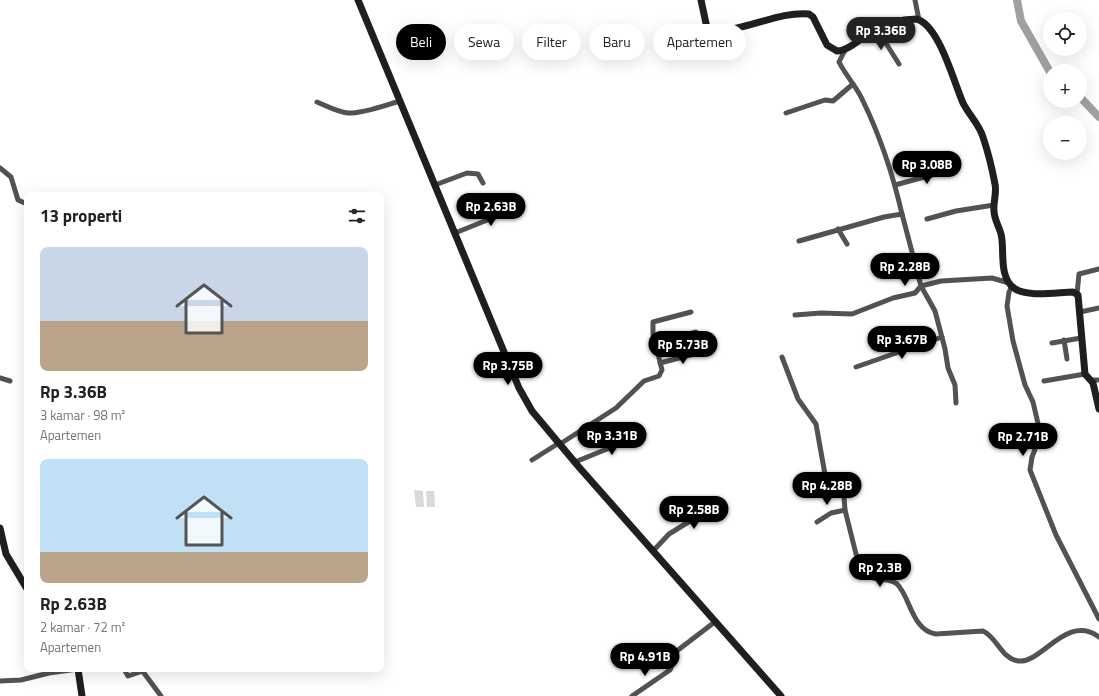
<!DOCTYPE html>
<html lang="id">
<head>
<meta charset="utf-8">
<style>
  :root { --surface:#fff; --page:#f2f2f2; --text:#202124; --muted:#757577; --accent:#000 }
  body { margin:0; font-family:"Titillium Web",sans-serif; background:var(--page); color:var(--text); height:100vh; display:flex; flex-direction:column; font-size:15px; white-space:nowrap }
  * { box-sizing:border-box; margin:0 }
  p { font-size:13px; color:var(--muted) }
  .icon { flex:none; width:22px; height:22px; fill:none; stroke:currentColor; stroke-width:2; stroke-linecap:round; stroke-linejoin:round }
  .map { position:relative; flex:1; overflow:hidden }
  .panel { position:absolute; left:24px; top:192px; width:360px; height:480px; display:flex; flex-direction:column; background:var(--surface); border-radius:8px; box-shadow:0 4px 16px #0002 }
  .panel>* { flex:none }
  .hud { position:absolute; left:396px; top:24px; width:380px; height:36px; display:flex; gap:8px }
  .tools { position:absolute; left:1043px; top:12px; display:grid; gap:8px }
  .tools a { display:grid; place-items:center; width:44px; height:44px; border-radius:50%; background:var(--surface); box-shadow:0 4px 16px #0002; font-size:20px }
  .price { position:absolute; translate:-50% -34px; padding:0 9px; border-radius:14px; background:var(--accent); color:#fff; font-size:13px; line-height:26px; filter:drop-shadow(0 1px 2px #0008) }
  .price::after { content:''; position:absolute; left:50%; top:24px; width:12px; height:9px; margin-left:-6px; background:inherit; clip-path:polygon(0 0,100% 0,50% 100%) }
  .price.current { background:#222; color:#fff }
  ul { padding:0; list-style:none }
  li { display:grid; align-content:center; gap:8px; height:212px; padding:0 16px }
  li span { display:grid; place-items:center; height:124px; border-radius:8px; color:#555 }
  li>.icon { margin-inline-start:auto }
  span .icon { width:72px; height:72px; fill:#fffc; stroke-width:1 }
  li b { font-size:17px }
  h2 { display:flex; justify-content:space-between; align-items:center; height:48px; padding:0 16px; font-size:17px }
  .chip { padding:0 14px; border-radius:18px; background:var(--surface); box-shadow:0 4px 16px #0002; font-size:14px; line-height:36px }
  .chip.current { background:var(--accent); color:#fff }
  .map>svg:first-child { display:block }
  .green { fill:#d9d9d9 }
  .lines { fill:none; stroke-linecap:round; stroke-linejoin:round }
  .river { stroke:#a0a0a0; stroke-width:8 }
  .street { stroke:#525252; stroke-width:5 }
  .secondary { stroke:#1f1f1f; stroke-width:7 }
</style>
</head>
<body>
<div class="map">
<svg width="1099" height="696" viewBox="0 0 1099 696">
  <rect width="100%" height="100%" fill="#fff"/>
  <g class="green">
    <path d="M414,490L423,491L424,507H416Z"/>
    <path d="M426,491H434L435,507H427Z"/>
  </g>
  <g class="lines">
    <g class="river">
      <path d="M1017,0L1021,21L1050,72"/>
      <path d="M1080,97L1099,117"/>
    </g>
    <g class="street">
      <path d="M915,0L919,20"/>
      <path d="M877,29L899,64"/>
      <path d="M845,50L839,62C846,76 857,87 863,101C881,138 893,175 902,214"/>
      <path d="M317,102C327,106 337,112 348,113C362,114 386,105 400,101"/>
      <path d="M786,113L825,100L833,101L853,84"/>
      <path d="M0,168L11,177L18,200L27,204"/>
      <path d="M435,185L467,173L478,174L483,183"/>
      <path d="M895,185L954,169"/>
      <path d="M927,219L956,211L994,205"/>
      <path d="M838,229L847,244"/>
      <path d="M455,233L522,206"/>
      <path d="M799,241L884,217L902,214L921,286L935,311L945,349L948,368L955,385L956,403"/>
      <path d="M1012,286L1009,292L1007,306L1013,341L1025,385L1033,402L1040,432L1039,439L1032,457L1030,470L1056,535L1099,619"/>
      <path d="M1077,294L1079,274L1099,269"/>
      <path d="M1080,312L1099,308"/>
      <path d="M795,315L821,313L852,314L893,298L915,293L921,286L941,281L992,278L1009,283"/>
      <path d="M1064,340L1067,359"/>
      <path d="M655,343L696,332"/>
      <path d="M1052,343L1081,338"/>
      <path d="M782,357L798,399L816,424L826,480L844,497L845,510L856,554L871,577C879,581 890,578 897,584C910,596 912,631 936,634L983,631C997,637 1002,660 1019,661C1042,663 1067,613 1099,637"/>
      <path d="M660,363L702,352"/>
      <path d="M856,367L942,337"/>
      <path d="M0,378L10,381"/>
      <path d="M1092,380H1099"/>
      <path d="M1044,381L1085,374"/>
      <path d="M560,444L616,408L644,381L659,376L662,370L653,334V322L691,312"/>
      <path d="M532,460L559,443"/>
      <path d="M575,462L644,434"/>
      <path d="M817,522L831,513L845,510"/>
      <path d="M653,551L669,534L703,513L698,500"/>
      <path d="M124,669L128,676L143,671"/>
      <path d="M141,669L161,696"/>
      <path d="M0,681L21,680L49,673L78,669"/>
      <path d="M632,696L670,670L671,668L665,660L716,621"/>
    </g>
    <g class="secondary">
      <path d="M358,0L519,388L532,411L578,466L781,696"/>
      <path d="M701,0L707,28L711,31C744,32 778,11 809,14L813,17L827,45L837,51C849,51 860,38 870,33C883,25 900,19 916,19C939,24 954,83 963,103C969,115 979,124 983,137C988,152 992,168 995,184C997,193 993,202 994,211C994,219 999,226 1001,234C1005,248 998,277 1014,288C1026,298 1059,292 1073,292L1078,295L1085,374L1093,383L1099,409"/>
      <path d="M0,528L6,554L27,589"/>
      <path d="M78,669L82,696"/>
    </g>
  </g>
</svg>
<div class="tools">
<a><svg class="icon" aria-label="locate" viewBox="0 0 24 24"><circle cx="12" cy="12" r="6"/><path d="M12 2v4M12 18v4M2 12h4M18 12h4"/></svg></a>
<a>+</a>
<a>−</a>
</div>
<b class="price current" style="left:881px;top:51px">Rp 3.36B</b>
<b class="price" style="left:927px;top:185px">Rp 3.08B</b>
<b class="price" style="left:491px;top:227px">Rp 2.63B</b>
<b class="price" style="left:905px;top:287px">Rp 2.28B</b>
<b class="price" style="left:902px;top:360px">Rp 3.67B</b>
<b class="price" style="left:683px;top:365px">Rp 5.73B</b>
<b class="price" style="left:508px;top:386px">Rp 3.75B</b>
<b class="price" style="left:612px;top:456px">Rp 3.31B</b>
<b class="price" style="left:1023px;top:457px">Rp 2.71B</b>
<b class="price" style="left:827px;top:506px">Rp 4.28B</b>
<b class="price" style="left:694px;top:530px">Rp 2.58B</b>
<b class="price" style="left:880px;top:588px">Rp 2.3B</b>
<b class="price" style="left:645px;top:677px">Rp 4.91B</b>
<div class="hud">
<a class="chip current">Beli</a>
<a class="chip">Sewa</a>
<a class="chip">Filter</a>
<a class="chip">Baru</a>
<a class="chip">Apartemen</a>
</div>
<section class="panel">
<h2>13 properti<svg class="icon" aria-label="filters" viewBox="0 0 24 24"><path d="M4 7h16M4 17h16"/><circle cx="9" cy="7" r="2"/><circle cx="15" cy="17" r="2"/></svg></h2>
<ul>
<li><span style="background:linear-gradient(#c9d6e8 60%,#b9a48a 0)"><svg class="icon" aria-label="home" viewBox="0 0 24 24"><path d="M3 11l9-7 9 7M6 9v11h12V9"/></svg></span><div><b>Rp 3.36B</b><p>3 kamar · 98 m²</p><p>Apartemen</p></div></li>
<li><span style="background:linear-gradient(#bfe0f5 75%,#b9a48a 0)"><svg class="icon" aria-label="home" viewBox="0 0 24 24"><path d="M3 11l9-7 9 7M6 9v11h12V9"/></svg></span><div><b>Rp 2.63B</b><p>2 kamar · 72 m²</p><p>Apartemen</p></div></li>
</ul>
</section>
</div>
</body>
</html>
